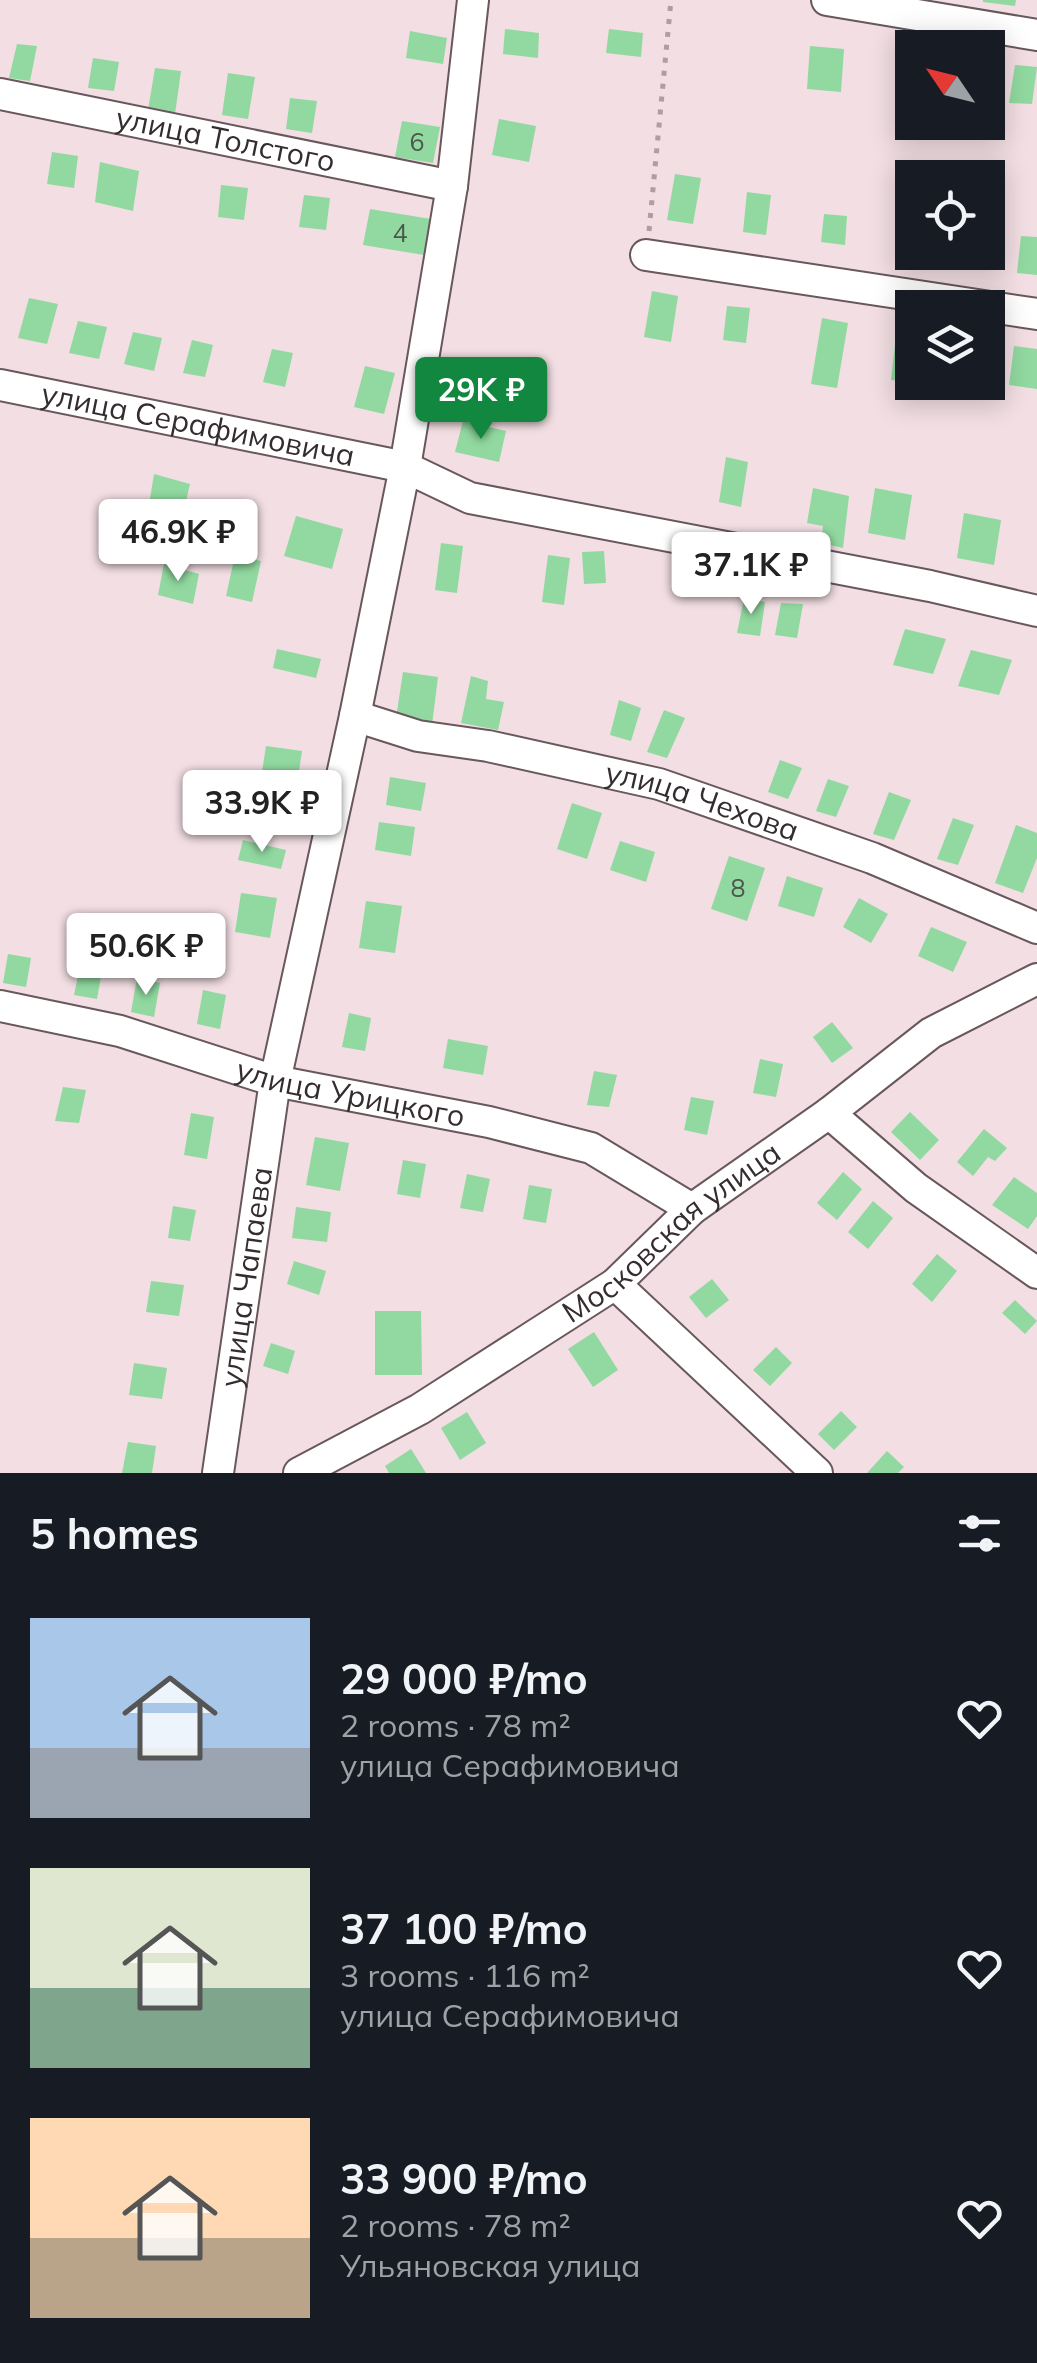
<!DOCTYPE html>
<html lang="en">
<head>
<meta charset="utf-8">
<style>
  :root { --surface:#171b24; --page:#242831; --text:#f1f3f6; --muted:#9ea1a6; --accent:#12873f }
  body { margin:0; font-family:Mulish,sans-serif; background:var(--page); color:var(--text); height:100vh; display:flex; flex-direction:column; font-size:38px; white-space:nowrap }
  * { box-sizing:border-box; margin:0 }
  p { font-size:32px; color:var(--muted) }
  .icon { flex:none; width:55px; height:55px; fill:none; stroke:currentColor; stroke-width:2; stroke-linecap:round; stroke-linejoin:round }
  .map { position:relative; height:1473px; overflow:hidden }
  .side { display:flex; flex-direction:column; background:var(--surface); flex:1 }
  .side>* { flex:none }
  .needle { width:65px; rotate:305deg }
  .buttons { position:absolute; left:895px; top:30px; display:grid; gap:20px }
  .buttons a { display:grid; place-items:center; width:110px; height:110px; border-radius:0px; background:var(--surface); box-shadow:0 5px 25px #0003; font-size:50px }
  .price { position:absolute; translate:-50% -85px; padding:0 22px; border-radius:10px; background:#fff; color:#222; font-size:32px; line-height:65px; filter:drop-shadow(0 2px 5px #0008) }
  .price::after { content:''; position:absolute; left:50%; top:60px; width:30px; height:22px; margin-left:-15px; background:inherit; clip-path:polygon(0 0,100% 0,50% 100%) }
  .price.selected { background:var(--accent); color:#fff }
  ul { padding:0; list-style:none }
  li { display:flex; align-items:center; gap:30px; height:250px; padding:0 30px }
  li span { display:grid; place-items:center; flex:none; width:280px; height:200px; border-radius:0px; color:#555 }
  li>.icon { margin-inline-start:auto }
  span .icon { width:120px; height:120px; fill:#fffc; stroke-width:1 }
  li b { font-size:42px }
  h2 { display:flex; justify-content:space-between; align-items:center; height:120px; padding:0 30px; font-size:42px }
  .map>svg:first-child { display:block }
  .building { fill:#91d9a0 }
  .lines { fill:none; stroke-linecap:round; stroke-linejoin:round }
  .minor-casing { stroke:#68575b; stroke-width:34 }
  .path { stroke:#ae9ea2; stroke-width:5; stroke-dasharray:5 8; stroke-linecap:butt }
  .minor { stroke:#fff; stroke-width:30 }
  .labels { text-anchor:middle; stroke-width:8; stroke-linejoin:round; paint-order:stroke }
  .number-label { font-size:25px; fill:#4b574a }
  .street-label { font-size:30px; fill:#342c2e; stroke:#f2dee3 }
</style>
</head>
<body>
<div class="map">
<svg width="1037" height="1473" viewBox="0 0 1037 1473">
  <rect width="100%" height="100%" fill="#f2dee3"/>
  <g class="building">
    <path d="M983,0H1016L1015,6L983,2Z"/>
    <path d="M505,29L539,33L538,58L503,54Z"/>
    <path d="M609,29L643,33L641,57L606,53Z"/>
    <path d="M410,31L447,38L443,64L406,58Z"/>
    <path d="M17,44L37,46L30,81L9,78Z"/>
    <path d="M810,46L844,49L841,92L807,89Z"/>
    <path d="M93,58L119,62L114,91L88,88Z"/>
    <path d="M1015,65L1037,67L1032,104L1009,103Z"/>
    <path d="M155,68L181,71L175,114L148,110Z"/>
    <path d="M228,73L255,77L248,119L222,115Z"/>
    <path d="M290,98L317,101L312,133L286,129Z"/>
    <path d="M499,119L536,126L529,162L492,155Z"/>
    <path d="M402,121L440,127L433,163L395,157Z"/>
    <path d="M52,152L78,156L74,188L47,184Z"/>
    <path d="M100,162L139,171L133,211L95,202Z"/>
    <path d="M675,174L701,178L693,224L667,220Z"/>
    <path d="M221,185L248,188L244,220L218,217Z"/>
    <path d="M747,192L771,195L766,235L743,232Z"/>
    <path d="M304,195L330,198L326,230L299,227Z"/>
    <path d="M370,209L437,220L430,256L363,245Z"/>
    <path d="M824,214L847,216L845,245L821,242Z"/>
    <path d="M908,223H912V252H905Z"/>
    <path d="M1021,236L1037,237V275L1017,273Z"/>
    <path d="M652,291L678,296L671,342L644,337Z"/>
    <path d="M29,298L58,304L47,344L18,338Z"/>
    <path d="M727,306L750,308L746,343L723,340Z"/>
    <path d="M822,318L848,323L837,388L811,384Z"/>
    <path d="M78,321L107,327L99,359L69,353Z"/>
    <path d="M133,332L162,338L154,371L124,364Z"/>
    <path d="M896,335L912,336V382L891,380Z"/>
    <path d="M192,340L213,345L205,377L183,373Z"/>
    <path d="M1014,346L1037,349V389L1009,385Z"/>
    <path d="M272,349L293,353L285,387L263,382Z"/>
    <path d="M365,366L395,373L384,414L354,407Z"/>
    <path d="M463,421L506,431L499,462L455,452Z"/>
    <path d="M726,457L748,462L741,507L719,502Z"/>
    <path d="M154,474L190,484L183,514L149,505Z"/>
    <path d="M813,488L849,496L843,548L821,543L823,526L807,523Z"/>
    <path d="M875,488L912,495L905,540L868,533Z"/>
    <path d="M964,513L1001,520L994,565L957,558Z"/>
    <path d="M296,516L343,529L332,569L284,556Z"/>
    <path d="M441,543L463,546L457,593L435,590Z"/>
    <path d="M604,551L606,583L584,584L582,552Z"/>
    <path d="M235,555L261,561L252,602L226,596Z"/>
    <path d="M548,555L570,558L564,605L542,602Z"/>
    <path d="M164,564L199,574L193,604L158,595Z"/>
    <path d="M744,598L765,602L760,636L737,633Z"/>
    <path d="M781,603L803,604L797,638L775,635Z"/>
    <path d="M905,629L946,639L933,674L893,665Z"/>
    <path d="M277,649L321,659L316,678L273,668Z"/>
    <path d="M971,650L1012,660L999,695L958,686Z"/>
    <path d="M403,672L438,677L432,725L396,718Z"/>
    <path d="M471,676L488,681L486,699L504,702L498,730L461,723Z"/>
    <path d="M619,700L641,708L631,741L610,735Z"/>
    <path d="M664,710L685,718L667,758L647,752Z"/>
    <path d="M266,746L302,751L296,791L260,785Z"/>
    <path d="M780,760L802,768L788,799L768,792Z"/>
    <path d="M390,777L426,783L421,811L386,805Z"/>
    <path d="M828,779L849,786L836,817L816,811Z"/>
    <path d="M889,792L911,800L894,840L873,834Z"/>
    <path d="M572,803L602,813L587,859L557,849Z"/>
    <path d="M953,818L974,825L958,865L937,859Z"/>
    <path d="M379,822L415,827L411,856L375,850Z"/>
    <path d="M1016,825L1037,833V858L1023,893L995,883Z"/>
    <path d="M243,840L286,850L281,869L238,860Z"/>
    <path d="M620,841L655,852L646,882L610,870Z"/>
    <path d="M729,856L765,868L747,921L711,909Z"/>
    <path d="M787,876L823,888L814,917L778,906Z"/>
    <path d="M241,893L277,898L270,938L235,932Z"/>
    <path d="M859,898L888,914L871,943L843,927Z"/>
    <path d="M366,901L402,906L395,953L359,948Z"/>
    <path d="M931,927L967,942L953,972L918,956Z"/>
    <path d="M8,954L31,958L26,987L3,983Z"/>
    <path d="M81,961L103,965L97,999L74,995Z"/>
    <path d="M137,978L160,983L154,1017L131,1012Z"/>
    <path d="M203,990L226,995L220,1029L197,1024Z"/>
    <path d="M349,1013L371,1018L365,1051L342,1047Z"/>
    <path d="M832,1022L853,1048L832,1063L813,1037Z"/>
    <path d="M448,1039L488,1046L483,1075L443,1068Z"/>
    <path d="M760,1059L783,1064L776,1097L753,1093Z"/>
    <path d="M594,1071L617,1075L609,1107L587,1105Z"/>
    <path d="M63,1087L86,1090L79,1123L55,1121Z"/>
    <path d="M691,1097L714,1101L707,1135L684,1130Z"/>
    <path d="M910,1112L939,1140L920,1160L891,1132Z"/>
    <path d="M191,1113L214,1117L207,1159L184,1155Z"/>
    <path d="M984,1129L1007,1148L995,1161L988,1157L973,1176L957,1162Z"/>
    <path d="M315,1137L349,1143L340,1191L306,1185Z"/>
    <path d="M403,1160L426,1164L420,1198L397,1194Z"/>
    <path d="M843,1172L862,1189L837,1220L817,1203Z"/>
    <path d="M467,1174L490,1179L483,1212L460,1208Z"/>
    <path d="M1014,1177L1037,1193V1216L1028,1229L992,1205Z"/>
    <path d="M529,1185L552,1189L546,1223L523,1219Z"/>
    <path d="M873,1201L893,1218L868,1249L848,1232Z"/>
    <path d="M173,1206L196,1210L190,1241L168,1238Z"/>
    <path d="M296,1207L331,1212L327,1242L292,1238Z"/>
    <path d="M937,1254L957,1271L932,1302L912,1284Z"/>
    <path d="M294,1261L326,1271L319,1295L287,1284Z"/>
    <path d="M712,1279L729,1300L706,1318L689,1297Z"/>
    <path d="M151,1281L184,1285L179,1316L146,1312Z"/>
    <path d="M1015,1300L1037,1321L1025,1334L1002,1313Z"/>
    <path d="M375,1311H421L422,1375H375Z"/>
    <path d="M594,1332L618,1370L593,1387L568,1349Z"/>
    <path d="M271,1343L295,1351L288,1374L263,1366Z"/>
    <path d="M776,1347L792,1363L770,1386L753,1370Z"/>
    <path d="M134,1363L167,1368L162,1399L129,1395Z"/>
    <path d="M841,1411L857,1427L834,1450L818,1434Z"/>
    <path d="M467,1412L486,1443L460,1460L441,1428Z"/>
    <path d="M128,1442L156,1446L152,1473H122Z"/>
    <path d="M411,1449L426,1473H389L385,1466Z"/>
    <path d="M887,1451L904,1467L898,1473H867Z"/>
  </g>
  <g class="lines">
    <g class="minor-casing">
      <g id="minor">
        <path d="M827,0L1037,35"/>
        <path id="s1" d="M0,94L452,186"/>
        <path d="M646,255L1037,314"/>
        <path id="s2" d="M0,385L405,467L470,498L930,586L1037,611"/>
        <path id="s3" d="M355,716L418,736L488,746L659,784L872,858L1037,928"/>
        <path id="s4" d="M0,1006L120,1031L275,1081L489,1122L591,1148L692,1209"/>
        <path d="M829,1113L916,1188L1037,1273"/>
        <path d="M615,1284L817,1473"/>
        <path id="s5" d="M218,1473L275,1081L355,716L405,467L452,186L473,0"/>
        <path id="s6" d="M299,1473L420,1409L615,1284L692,1209L829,1113L931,1033L1037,979"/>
      </g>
    </g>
    <path class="path" d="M649,231L671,0"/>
    <use href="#minor" class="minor"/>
  </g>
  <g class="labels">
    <g class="number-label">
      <text x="417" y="151">6</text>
      <text x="400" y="242">4</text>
      <text x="738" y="897">8</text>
    </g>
    <g class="street-label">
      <text dy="10" stroke="none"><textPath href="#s1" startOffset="230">улица Толстого</textPath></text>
      <text dy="10" stroke="none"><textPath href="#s2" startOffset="202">улица Серафимовича</textPath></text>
      <text dy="10" stroke="none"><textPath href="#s3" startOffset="358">улица Чехова</textPath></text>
      <text dy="10" stroke="none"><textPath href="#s4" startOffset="362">улица Урицкого</textPath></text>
      <text dy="10" stroke="none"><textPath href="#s6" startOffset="445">Московская улица</textPath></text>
      <text dy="10" stroke="none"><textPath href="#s5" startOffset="198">улица Чапаева</textPath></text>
    </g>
  </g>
</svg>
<div class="buttons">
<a><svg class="needle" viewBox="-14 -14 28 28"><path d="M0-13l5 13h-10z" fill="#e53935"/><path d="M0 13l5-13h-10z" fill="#9ea1a6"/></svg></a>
<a><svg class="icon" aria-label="locate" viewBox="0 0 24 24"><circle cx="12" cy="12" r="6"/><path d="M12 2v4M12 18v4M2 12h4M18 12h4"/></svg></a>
<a><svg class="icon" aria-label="layers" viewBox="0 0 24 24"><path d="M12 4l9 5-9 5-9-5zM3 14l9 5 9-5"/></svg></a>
</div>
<b class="price selected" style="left:481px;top:442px">29K ₽</b>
<b class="price" style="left:178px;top:584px">46.9K ₽</b>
<b class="price" style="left:751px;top:617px">37.1K ₽</b>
<b class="price" style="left:262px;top:855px">33.9K ₽</b>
<b class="price" style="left:146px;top:998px">50.6K ₽</b>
</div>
<section class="side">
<h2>5 homes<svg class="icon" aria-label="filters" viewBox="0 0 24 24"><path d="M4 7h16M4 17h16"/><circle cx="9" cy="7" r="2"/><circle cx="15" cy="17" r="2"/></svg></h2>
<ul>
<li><span style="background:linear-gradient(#a9c7e8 65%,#9aa5b1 0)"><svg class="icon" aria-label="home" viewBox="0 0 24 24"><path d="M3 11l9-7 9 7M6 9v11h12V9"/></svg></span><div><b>29 000 ₽/mo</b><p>2 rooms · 78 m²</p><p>улица Серафимовича</p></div><svg class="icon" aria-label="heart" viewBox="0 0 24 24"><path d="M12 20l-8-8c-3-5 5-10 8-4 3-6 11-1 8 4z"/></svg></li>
<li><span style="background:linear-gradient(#dfe7d0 60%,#7fa58c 0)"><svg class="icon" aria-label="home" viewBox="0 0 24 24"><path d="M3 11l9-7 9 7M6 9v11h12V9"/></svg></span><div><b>37 100 ₽/mo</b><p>3 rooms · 116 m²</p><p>улица Серафимовича</p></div><svg class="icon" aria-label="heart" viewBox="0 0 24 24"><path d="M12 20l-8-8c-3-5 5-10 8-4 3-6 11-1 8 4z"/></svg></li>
<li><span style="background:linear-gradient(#ffd9b3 60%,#b9a48a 0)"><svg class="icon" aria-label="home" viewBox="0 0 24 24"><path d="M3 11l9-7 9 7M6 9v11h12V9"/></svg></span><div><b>33 900 ₽/mo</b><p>2 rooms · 78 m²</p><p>Ульяновская улица</p></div><svg class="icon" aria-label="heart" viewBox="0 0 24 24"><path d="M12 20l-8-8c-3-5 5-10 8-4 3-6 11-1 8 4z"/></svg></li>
</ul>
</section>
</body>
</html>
